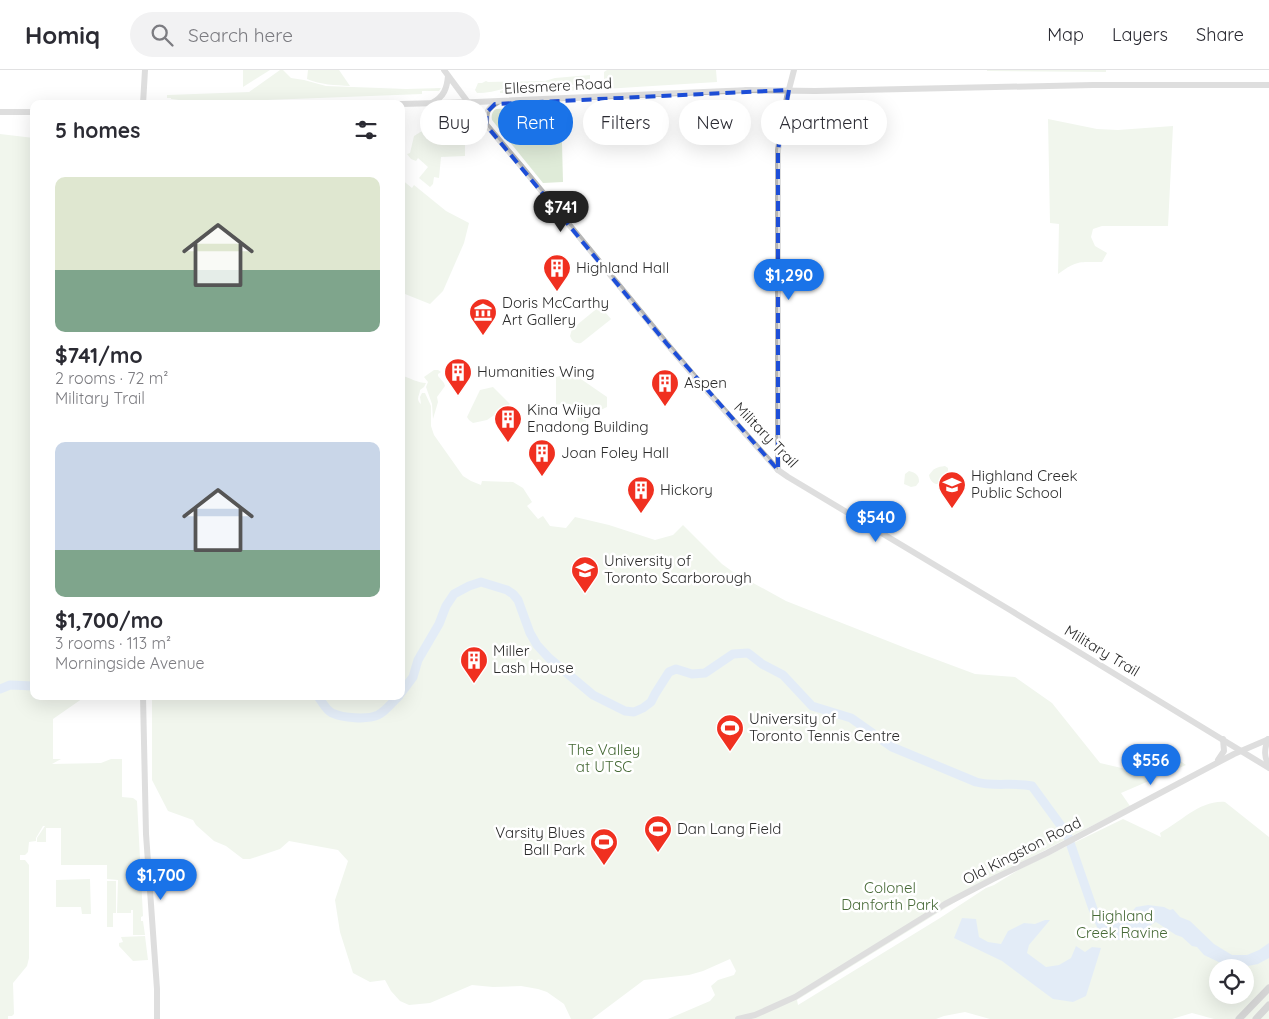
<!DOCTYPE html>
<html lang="en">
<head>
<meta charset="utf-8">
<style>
  :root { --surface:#fff; --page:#f2f2f3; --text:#2b2b33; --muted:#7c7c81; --line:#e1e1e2; --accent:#1a73e8 }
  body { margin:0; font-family:Quicksand,sans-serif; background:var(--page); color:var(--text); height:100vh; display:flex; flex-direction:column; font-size:19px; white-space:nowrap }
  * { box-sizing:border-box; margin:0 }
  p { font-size:16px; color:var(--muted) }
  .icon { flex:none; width:28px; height:28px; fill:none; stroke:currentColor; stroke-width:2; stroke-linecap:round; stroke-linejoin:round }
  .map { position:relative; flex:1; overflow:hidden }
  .sheet { position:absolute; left:30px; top:30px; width:375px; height:600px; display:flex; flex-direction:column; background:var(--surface); border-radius:10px; box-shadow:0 5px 20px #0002 }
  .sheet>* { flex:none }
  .guide { position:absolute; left:420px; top:30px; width:475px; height:45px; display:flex; gap:10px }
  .buttons { position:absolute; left:1209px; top:889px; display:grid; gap:10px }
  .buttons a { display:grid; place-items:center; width:45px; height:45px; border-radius:50%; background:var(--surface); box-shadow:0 5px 20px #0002; font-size:25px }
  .price { position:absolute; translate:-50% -42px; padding:0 11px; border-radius:18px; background:var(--accent); color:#fff; font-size:16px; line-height:32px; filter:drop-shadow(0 1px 2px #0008) }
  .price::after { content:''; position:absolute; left:50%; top:30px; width:15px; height:11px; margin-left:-8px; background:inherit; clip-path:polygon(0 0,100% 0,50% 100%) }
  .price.active { background:#222; color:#fff }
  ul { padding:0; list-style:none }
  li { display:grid; align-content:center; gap:10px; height:265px; padding:0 25px }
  li span { display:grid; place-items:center; height:155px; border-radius:10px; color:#555 }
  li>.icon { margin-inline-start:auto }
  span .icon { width:90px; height:90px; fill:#fffc; stroke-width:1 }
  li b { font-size:21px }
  h2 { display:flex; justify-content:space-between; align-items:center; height:60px; padding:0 25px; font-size:21px }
  .tag { padding:0 18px; border-radius:22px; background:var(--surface); box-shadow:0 5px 20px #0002; font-size:18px; line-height:45px }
  .tag.active { background:var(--accent); color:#fff }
  header { display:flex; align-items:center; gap:30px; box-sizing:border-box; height:70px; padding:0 25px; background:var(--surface); border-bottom:1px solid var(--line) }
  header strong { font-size:24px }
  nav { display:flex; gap:28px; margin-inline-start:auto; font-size:18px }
  .search { width:350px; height:45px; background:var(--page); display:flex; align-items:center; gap:12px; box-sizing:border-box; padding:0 18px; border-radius:28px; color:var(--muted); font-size:19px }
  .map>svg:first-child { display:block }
  .green { fill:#dfebd8; fill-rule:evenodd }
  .water { fill:#c2d6ed }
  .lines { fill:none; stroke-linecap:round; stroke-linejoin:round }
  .river { stroke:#c2d6ed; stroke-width:9 }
  .secondary { stroke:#b6b6b6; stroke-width:6 }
  .primary { stroke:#a4a4a4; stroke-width:7 }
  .marked { fill:none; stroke:#1d4ed8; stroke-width:4; stroke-dasharray:10 6; stroke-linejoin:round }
  .labels { text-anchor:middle; stroke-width:5; stroke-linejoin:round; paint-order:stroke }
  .street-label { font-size:15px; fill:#2c2c2c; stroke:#fff }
  .poi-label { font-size:15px; fill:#2c2c2c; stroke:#fff; text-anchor:start }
  .park-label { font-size:15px; fill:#476a37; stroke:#fff }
</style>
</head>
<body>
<header>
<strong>Homiq</strong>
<div class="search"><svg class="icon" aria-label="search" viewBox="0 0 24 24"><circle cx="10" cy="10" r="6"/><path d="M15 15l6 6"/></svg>Search here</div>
<nav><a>Map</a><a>Layers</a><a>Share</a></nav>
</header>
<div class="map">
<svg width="1269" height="949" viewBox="0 0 1269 949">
  <rect width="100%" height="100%" fill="#fff"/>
  <g class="green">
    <path d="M243,0H270L243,17Z"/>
    <path d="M280,0H283L291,8L304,10L326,16L406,19L441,18L439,21H422V24L244,31L179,30L171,29V28H167V25L249,22Z"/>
    <path d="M308,0H339L350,16C335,15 321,15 307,9Z"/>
    <path d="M607,0H716L717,12L604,19V2Z"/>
    <path d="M987,0H1106V2L987,1Z"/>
    <path d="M590,5V14L506,18C496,21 487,23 477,23L475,20L478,13H482L486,11L488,12L545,11L555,8Z"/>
    <path d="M589,16L587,20H586L500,23V21L506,19Z"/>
    <path d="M561,36L563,112L543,113L492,50C491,46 492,41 496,39Z"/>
    <path d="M1048,49L1097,59L1118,60L1173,56L1168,156H1102L1093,159L1091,167L1095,176L1107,183L1102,192C1079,192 1077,190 1058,204L1059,154L1050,153Z"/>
    <path d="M450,54L465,62V86L441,87L439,108L434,107L433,114L430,117L419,108L428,97L418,88L416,91L411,89L407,84L410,83L414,66L427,58L447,57Z"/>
    <path d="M0,64L34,68V626H86L53,649V689H61L52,694L101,693L111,689H122V727L133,728L137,731L143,846L141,847V851H143L145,865H133V840H131V843H117L118,810L107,809V795H61V758H46V772H37V768L45,756H43L36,768V771L29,772L28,782L25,785H20V790H25L29,795V888L27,896L13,913L14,944L12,946H8V949H0Z"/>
    <path d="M401,109L412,118L414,115L446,141L469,153L464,173L443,221L430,234L405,224L401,221Z"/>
    <path d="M600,236L611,249L610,250L581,273C575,274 572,271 570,266L572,259Z"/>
    <path d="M434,300H438L441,302L438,304V306L444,313L445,316L437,327L438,332L433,349L432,334L426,317L428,312L424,307Z"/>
    <path d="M567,304L578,307L607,327V337L586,347V365H582L577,360L578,341C572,332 566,333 556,335V307Z"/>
    <path d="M401,305C409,308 419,313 426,313L424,317L420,320C420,325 415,329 421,334L420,327L422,323H425L431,336V356L434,365L463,406L471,411L481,415L482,411L513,412L523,418L532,432L527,436L538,449L543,446L550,456L566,458L575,447L609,455L655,470L673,465L683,455L722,494L733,502L786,531L908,579L975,604L1015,607L1052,633L1100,693L1143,703L1176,688L1186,695L1121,723L1130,736L1007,800L797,930L798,935L940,848L986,818L994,815L1020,799L1123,749L1161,767L1160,763C1181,752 1200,730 1225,732L1269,767V949H1214L1192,943L1172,949H990L965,942L944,946L936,949H668L710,931L715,925L711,916L718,910L734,905L736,901L730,889L703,901L689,905L644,910L592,949H571L564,934L547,922L538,919L521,916L493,917L472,915L430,933L409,935L400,931L391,921L385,910L370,912L353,903L340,862L335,830L348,791L338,780L289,771L280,779L250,789H243L226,776L214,771L196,755L193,750L168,741L152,710V626H401ZM1218,898H1245V925H1218Z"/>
    <path d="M493,317L510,334L487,350L473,353L469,350L467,347L480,320Z"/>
    <path d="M945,396L948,398V408C942,416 931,417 929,405C934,398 937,397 945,396Z"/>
    <path d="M909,401C916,403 919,405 919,412L916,416L911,417L904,414L905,404Z"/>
    <path d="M90,809L91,844H82L81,837H56V810Z"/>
    <path d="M107,811H116V843H113V857H107Z"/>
    <path d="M145,866L148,890L133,891L119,876V873L123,872L121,867Z"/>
  </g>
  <g class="water">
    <path d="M1148,835L1164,837L1170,840L1173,839L1180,847L1190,851L1214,874L1232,885H1247L1259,880L1269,873V888L1258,894L1243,897H1229L1204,885L1197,877L1192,876L1182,867L1176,865L1156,852C1151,854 1148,858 1144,862C1135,868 1114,873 1105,867L1112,850C1125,856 1128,845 1136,837Z"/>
    <path d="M962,848L976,849L979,867L988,872L1001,874L1008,861L1024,853L1035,854L1045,850H1050L1029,875L1027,883L1046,897L1059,895L1071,888L1076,876L1085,882L1092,877L1101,878L1086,926L1073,932L1053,929L1002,891L954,868Z"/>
  </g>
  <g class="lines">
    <g class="river">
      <path d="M0,619L10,615L34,616"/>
      <path d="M401,623L413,607L418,590L439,554L446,536L454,524L469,516L481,512L507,520L513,524L518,530L530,563L537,575L549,588L593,625L625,641L634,642L643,638L651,632L655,624L669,602L676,599L692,604L705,603L733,584L748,583L762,594L783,605L812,636L851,648L892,677L976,712C994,717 1013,712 1032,716L1067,764L1093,839L1101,855L1111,862L1118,863"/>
      <path d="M318,626L319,628C323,633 326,640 332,643C343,648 367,650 378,645C386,641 392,632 399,626"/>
    </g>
    <g class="secondary">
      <path d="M444,0L473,39L521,96L667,274L700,313L778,400L788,407L1010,540L1269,698"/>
      <path d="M746,20L815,21L1093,15H1269"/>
      <path d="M432,33C444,27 447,18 448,6"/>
      <path d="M143,34L145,0"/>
      <path d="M401,34L476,32L750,20"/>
      <path d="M0,42H34"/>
      <path d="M486,55C486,43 486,39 498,32"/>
      <path d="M778,400V80L781,61L787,27L794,0"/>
      <path d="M143,626L146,764L157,919V949"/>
      <path d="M1268,669C1264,680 1264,686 1269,697"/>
      <path d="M1218,690L1224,681L1223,669"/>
      <path d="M738,949L755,945L795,927L945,834L993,809L1047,783L1234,684L1269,669"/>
    </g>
    <g class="primary">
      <path d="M1239,949L1269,918"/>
      <path d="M1256,949L1269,935"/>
    </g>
  </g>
  <path d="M0 0H1269V949H0ZM789,20L778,80V400L667,274L486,55L487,42L495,34Z" fill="#fff" fill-opacity=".55" fill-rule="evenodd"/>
  <path class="marked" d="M789,20L778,80V400L667,274L486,55L487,42L495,34Z"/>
  <defs>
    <g id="building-pin" transform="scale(1.4375)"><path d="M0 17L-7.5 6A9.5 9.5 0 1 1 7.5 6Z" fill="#f03020" stroke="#fff"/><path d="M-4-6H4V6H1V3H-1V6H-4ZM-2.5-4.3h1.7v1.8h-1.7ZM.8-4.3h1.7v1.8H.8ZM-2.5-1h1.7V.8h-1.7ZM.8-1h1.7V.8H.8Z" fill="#fff"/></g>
    <g id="museum-pin" transform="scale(1.4375)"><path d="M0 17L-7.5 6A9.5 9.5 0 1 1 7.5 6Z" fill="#f03020" stroke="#fff"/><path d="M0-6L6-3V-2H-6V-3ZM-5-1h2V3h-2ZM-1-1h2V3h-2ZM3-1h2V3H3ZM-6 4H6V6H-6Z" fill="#fff"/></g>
    <g id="school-pin" transform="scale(1.4375)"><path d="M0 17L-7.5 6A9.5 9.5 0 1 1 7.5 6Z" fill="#f03020" stroke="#fff"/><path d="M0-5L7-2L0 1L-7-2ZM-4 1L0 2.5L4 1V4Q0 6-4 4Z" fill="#fff"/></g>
    <g id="university-pin" transform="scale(1.4375)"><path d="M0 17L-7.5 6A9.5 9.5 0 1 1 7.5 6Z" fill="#f03020" stroke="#fff"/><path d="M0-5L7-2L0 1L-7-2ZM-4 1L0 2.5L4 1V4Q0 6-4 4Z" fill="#fff"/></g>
    <g id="stadium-pin" transform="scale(1.4375)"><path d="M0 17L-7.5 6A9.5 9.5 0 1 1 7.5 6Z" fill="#f03020" stroke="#fff"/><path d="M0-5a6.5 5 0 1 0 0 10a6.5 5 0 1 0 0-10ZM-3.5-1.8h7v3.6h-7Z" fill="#fff"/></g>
  </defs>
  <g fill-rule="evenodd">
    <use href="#building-pin" x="557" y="198"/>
    <use href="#museum-pin" x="483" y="242"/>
    <use href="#building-pin" x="458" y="302"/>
    <use href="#building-pin" x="665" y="313"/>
    <use href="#building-pin" x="508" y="349"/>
    <use href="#building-pin" x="542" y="383"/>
    <use href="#school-pin" x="952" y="415"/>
    <use href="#building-pin" x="641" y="420"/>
    <use href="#university-pin" x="585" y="500"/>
    <use href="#building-pin" x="474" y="590"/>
    <use href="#stadium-pin" x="730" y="658"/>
    <use href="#stadium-pin" x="658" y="759"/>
    <use href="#stadium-pin" x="604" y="772"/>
  </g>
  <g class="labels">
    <g class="street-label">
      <text transform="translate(558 16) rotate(-3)" y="5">Ellesmere Road</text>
      <text transform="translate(766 365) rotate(46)" y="5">Military Trail</text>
      <text transform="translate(1102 581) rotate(31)" y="5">Military Trail</text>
      <text transform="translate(1022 781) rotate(-27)" y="5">Old Kingston Road</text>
    </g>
    <g class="poi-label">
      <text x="576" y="203">Highland Hall</text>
      <text x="502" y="238">Doris McCarthy<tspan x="502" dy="17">Art Gallery</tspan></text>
      <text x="477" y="307">Humanities Wing</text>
      <text x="684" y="318">Aspen</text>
      <text x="527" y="345">Kina Wiiya<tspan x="527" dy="17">Enadong Building</tspan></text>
      <text x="561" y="388">Joan Foley Hall</text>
      <text x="971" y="411">Highland Creek<tspan x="971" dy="17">Public School</tspan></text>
      <text x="660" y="425">Hickory</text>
      <text x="604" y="496">University of<tspan x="604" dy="17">Toronto Scarborough</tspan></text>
      <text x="493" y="586">Miller<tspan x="493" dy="17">Lash House</tspan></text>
      <text x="749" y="654">University of<tspan x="749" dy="17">Toronto Tennis Centre</tspan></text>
      <text x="677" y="764">Dan Lang Field</text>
      <text x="585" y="768" text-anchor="end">Varsity Blues<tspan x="585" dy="17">Ball Park</tspan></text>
    </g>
    <g class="park-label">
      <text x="604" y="685">The Valley<tspan x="604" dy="17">at UTSC</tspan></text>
      <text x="890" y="823">Colonel<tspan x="890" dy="17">Danforth Park</tspan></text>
      <text x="1122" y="851">Highland<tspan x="1122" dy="17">Creek Ravine</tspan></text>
    </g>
  </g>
</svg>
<div class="buttons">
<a><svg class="icon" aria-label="locate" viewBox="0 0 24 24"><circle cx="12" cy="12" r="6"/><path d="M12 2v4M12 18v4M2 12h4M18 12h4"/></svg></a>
</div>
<b class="price active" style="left:561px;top:163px">$741</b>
<b class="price" style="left:789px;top:231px">$1,290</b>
<b class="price" style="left:876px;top:473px">$540</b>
<b class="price" style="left:1151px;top:716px">$556</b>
<b class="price" style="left:161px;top:831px">$1,700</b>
<div class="guide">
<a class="tag">Buy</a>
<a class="tag active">Rent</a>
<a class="tag">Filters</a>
<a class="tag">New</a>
<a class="tag">Apartment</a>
</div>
<section class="sheet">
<h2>5 homes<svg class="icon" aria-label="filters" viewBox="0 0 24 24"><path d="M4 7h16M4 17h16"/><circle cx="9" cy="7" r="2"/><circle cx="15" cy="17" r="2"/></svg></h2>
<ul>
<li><span style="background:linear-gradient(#dfe7d0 60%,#7fa58c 0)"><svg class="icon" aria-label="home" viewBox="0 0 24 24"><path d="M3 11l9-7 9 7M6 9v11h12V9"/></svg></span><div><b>$741/mo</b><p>2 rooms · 72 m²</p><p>Military Trail</p></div></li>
<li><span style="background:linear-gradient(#c9d6e8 70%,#7fa58c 0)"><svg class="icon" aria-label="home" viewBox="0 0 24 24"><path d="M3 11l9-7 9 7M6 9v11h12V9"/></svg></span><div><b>$1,700/mo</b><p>3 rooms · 113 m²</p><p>Morningside Avenue</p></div></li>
</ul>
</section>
</div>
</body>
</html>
